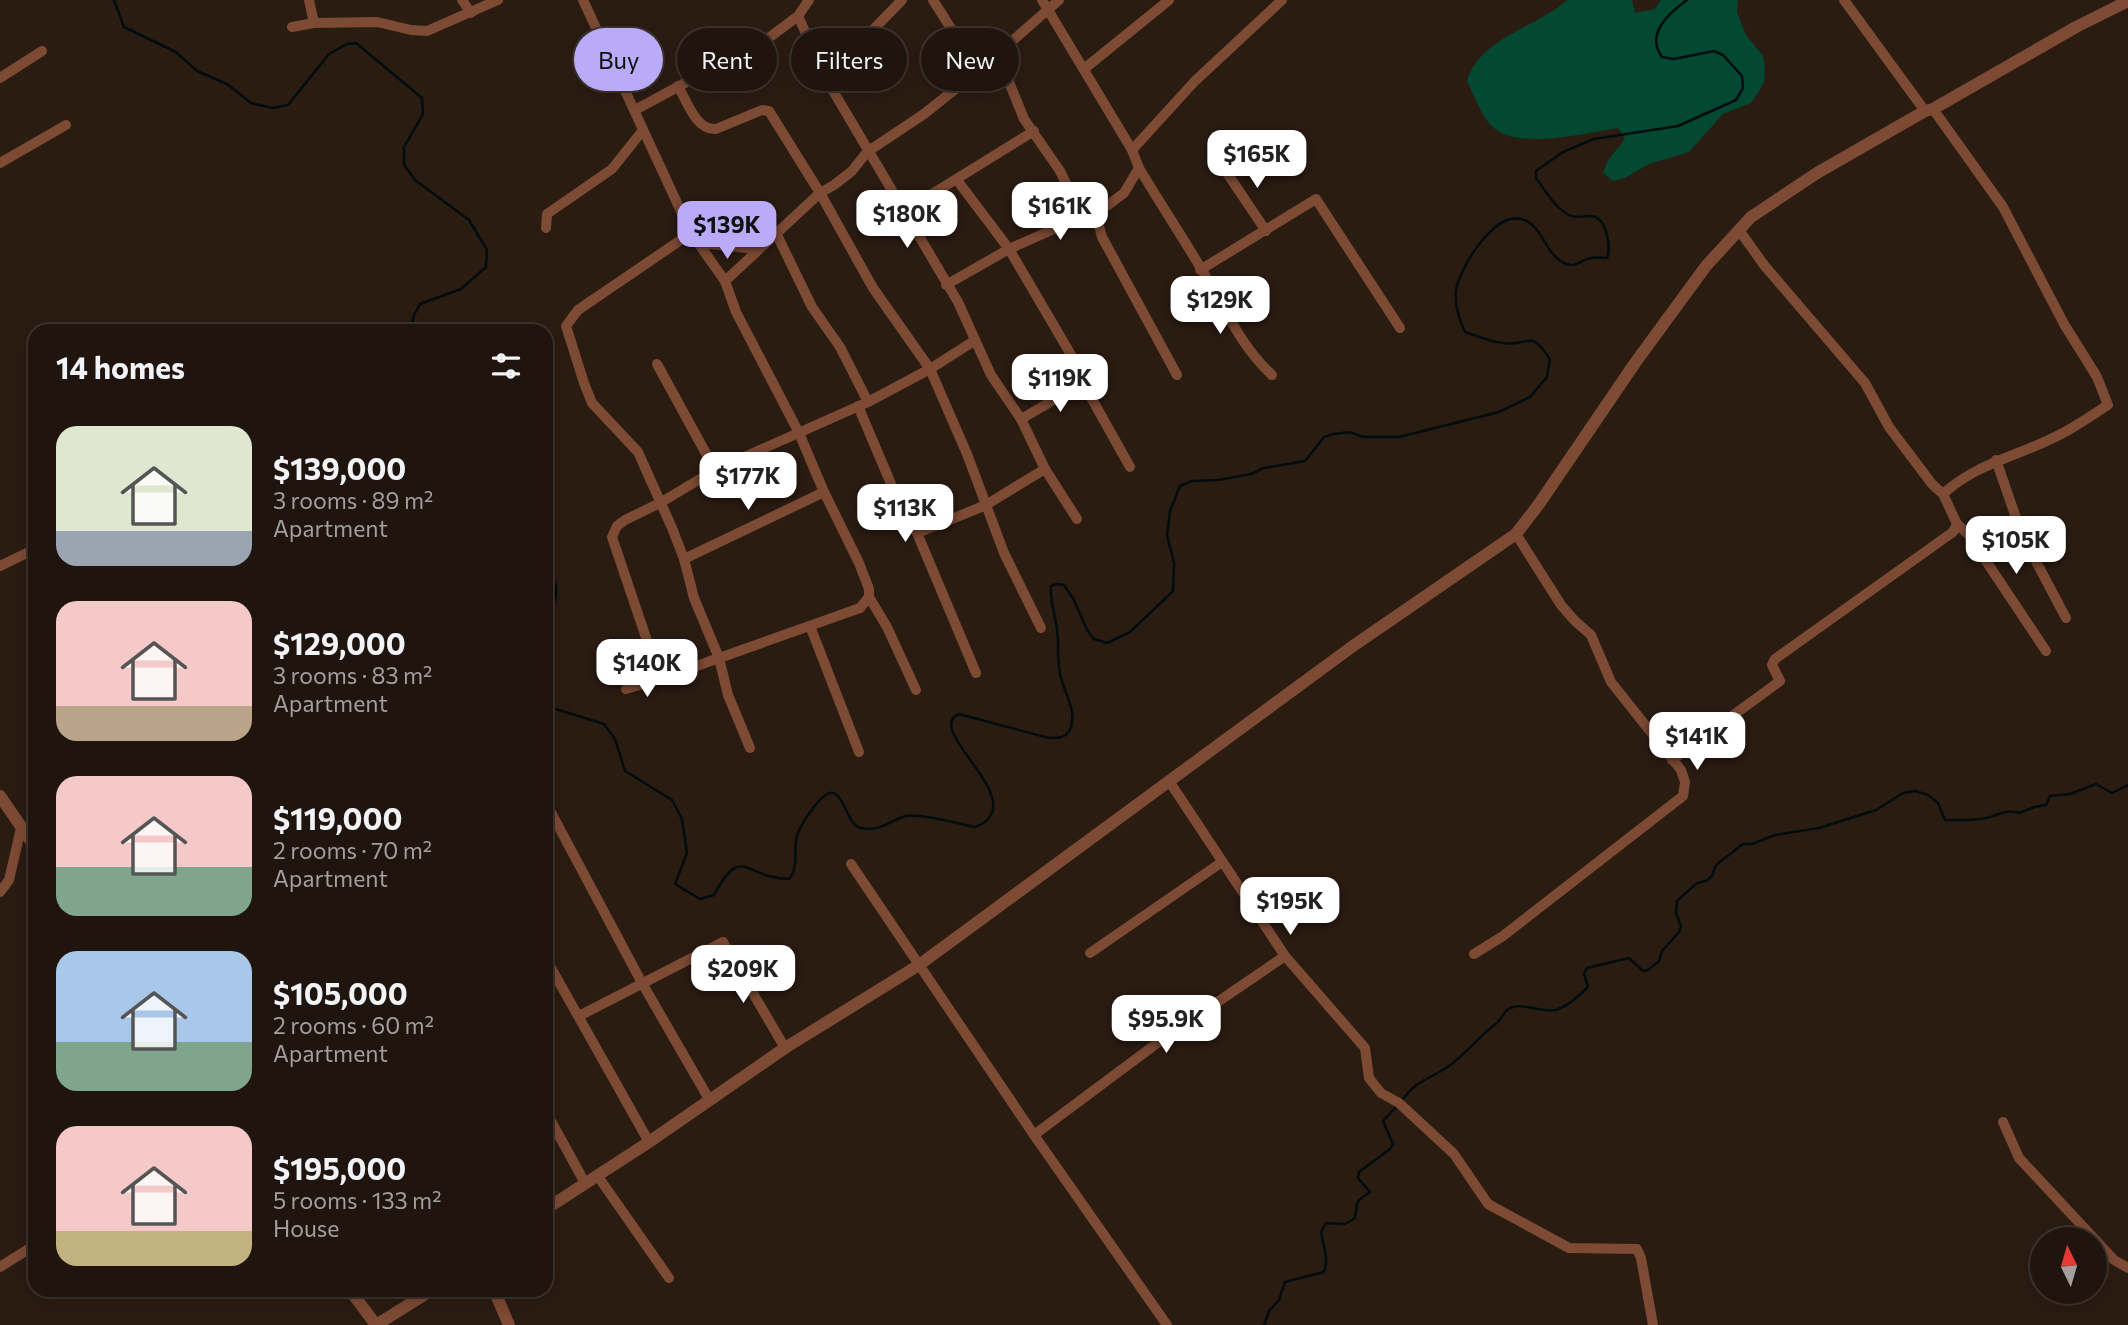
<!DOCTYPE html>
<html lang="en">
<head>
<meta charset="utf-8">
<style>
  :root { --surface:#20150e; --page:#281e17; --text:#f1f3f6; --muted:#a29f9e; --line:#3d342e; --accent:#b9abf7 }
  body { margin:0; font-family:Commissioner,sans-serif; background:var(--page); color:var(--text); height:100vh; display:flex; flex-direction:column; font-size:26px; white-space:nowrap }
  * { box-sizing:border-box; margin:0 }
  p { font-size:23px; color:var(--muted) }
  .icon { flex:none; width:38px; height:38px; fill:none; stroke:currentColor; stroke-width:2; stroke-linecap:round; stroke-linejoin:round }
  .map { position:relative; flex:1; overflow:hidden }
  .drawer { position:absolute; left:28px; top:324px; width:525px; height:973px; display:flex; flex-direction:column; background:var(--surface); border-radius:21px; box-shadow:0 4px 18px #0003,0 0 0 2px var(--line) }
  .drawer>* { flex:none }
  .guide { position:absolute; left:574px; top:28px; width:665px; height:63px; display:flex; gap:14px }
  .needle { width:46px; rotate:355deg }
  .fabs { position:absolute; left:2030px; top:1227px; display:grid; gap:14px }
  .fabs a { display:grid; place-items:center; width:77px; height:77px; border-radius:50%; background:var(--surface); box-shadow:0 4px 18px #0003,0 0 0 2px var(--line); font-size:35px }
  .price { position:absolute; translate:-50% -60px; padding:0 16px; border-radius:14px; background:#fff; color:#222; font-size:23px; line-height:46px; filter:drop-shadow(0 2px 4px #0008) }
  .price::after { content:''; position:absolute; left:50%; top:42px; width:21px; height:16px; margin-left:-10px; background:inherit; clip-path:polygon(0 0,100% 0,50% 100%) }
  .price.on { background:var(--accent); color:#111 }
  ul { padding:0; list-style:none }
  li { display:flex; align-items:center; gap:21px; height:175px; padding:0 28px }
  li span { display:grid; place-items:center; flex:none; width:196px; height:140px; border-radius:21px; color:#555 }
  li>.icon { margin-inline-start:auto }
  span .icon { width:84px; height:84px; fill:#fffc; stroke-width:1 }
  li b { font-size:30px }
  h2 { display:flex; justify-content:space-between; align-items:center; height:84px; padding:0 28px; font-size:30px }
  .chip { padding:0 24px; border-radius:32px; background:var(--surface); box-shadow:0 4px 18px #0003,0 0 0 2px var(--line); font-size:24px; line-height:63px }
  .chip.on { background:var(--accent); color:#111 }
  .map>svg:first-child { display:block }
  .green { fill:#034831 }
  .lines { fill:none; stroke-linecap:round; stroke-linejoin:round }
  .stream { stroke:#010c0e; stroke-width:2.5 }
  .minor { stroke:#7d4a34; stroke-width:10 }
  .tertiary { stroke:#7d4a34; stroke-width:12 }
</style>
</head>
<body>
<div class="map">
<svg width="2128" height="1325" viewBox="0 0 2128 1325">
  <rect width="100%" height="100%" fill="#2b1c12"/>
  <path class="green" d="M1567,0H1632L1635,13L1655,9L1661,0H1738L1737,12L1746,35L1763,56L1765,69L1764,82L1758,93L1751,103L1723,114L1689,152L1649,164L1625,178L1613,181L1603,173L1608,160L1625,139L1618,128C1587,133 1518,150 1494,128C1482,118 1474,95 1467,81C1479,38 1538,27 1567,0Z"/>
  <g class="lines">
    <g class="stream">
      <path d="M114,0L124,27L176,52L197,71L227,84L251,103L273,108L288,105L329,54L347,44L356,43L422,98L423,114L404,147V165L415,180L469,220L487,250L486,267L461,289L420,304L414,315L410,331"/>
      <path d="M546,564C562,590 557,597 546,624"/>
      <path d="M546,706L604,724L615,739L625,771L672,800L682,819L687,853L675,884L700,899L714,895C742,842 746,879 789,879C800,867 792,847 798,833C802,823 812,809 819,801C844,773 843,825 861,828C881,832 888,821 906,816C918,813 961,824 975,827C983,824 988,821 992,813C1004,781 927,728 959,714L1049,738C1058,738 1068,738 1071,727C1077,710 1063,690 1060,674C1057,659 1059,644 1057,629C1055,614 1050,602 1051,586L1057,584L1064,585L1074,600L1087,630L1094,639L1107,643L1130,632L1173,591L1174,563L1167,535L1170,511L1180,486L1192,481L1218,480L1251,474L1264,468L1305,461L1324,437L1333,434L1350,432L1363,437H1399L1499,412L1530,397L1547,377L1550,359C1528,327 1532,347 1503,343C1491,342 1477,336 1465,332C1459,320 1454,303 1456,290C1460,267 1494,212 1521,219C1543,224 1545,256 1566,264C1576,268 1582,259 1591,258C1596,257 1602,258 1607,258C1611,247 1607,217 1591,216C1583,216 1577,219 1569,215C1555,208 1545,190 1536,178V171L1563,152L1594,139L1678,126L1736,100L1743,88L1742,76L1723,55L1714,51L1674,59L1662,57C1645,34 1669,13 1687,0"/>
      <path d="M1403,1099C1417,1080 1428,1080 1446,1068C1463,1057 1480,1035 1498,1022C1502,1018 1503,1013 1508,1009C1521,1001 1540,1013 1555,1010C1567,1007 1577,997 1586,989L1588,986L1584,974L1587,968L1629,958L1643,971L1648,970L1659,961L1662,951L1679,932L1681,926L1676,913L1677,901L1697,883L1706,881L1712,876L1716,865L1743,844H1752L1775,835L1819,828L1876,810L1903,793L1915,791L1928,795L1938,803L1945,820C1958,820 1972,821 1986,818C1999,815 2005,809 2019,813L2035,807L2046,805L2050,796L2070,794L2096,784L2112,793L2128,785"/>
      <path d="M1264,1325L1269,1311L1279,1300L1285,1282L1324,1272C1329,1259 1323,1245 1321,1232L1326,1223L1345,1224L1354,1219C1361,1198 1350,1206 1370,1192L1358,1178L1359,1172L1390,1149L1393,1144L1383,1121L1397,1106"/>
    </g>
    <g class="minor">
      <path d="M309,0L314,23"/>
      <path d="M462,0L471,13"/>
      <path d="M583,0L691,233L725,281L736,312L799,433L824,492L859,563L869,589V597L887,627L916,690"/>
      <path d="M933,0L978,71"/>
      <path d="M1042,0L1132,150L1139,168C1163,208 1189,247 1212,287C1230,319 1244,349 1272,375"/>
      <path d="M1844,0L1925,111"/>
      <path d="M798,16L829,84L958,302L991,375L1021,419L1045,469L1077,519"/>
      <path d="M292,27L314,23L377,22L411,30L427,31L498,0"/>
      <path d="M998,55L1024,119L1060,171L1082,216"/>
      <path d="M1084,69L1169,0"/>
      <path d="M0,78L42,51"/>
      <path d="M829,84L867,36L902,0"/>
      <path d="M678,86C687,101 696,131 716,129L762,110L769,111L820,193L873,288L930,369L967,454L1004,553L1041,628"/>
      <path d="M635,110L770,37L798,16L809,0"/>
      <path d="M1132,150L1195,81L1282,0"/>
      <path d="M0,163L66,125"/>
      <path d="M1223,167L1266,231"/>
      <path d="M957,180L1009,249L1077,365L1083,383L1130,467"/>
      <path d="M1099,210V226L1102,237L1177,375"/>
      <path d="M903,212L1034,131"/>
      <path d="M546,228L547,214L612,169L643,130"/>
      <path d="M1739,230L1764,265L1865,383L1889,427L1932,484L1943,494"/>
      <path d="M691,233L578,310L566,326L584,383L592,403L638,452L672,528L684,559L694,598L719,658L728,695L750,748"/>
      <path d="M777,235L812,307L840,347L868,402"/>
      <path d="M698,243L758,249"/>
      <path d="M1200,270L1316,199L1400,328"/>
      <path d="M725,281L820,193L834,185L852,171L867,152L924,114L978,71L1059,0"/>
      <path d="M946,285L1009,249L1108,205L1124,193L1139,168"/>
      <path d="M657,364L715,470"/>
      <path d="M858,406L903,512L917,533L976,673"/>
      <path d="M1021,419L1083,383"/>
      <path d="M1996,460L2022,535L2066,618"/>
      <path d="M1957,524L1968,534L2046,651"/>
      <path d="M917,533L986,505L1045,469"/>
      <path d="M684,559L824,492"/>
      <path d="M0,566L35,549"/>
      <path d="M869,597L860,608L660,679L612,537L617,526L625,520L660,503L715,470L868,402L930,369L974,341"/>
      <path d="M810,626L859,752"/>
      <path d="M626,689L660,679"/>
      <path d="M1672,760L1780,681L1772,665L1775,659L1953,532L1957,524L1943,494C1976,463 2022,455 2061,434C2077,426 2092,415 2108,405L2097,377L2064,324L2003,207L1933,109"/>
      <path d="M1169,781L1285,956L1365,1048L1369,1078L1381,1093L1399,1103L1454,1154L1488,1204L1569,1248L1637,1249L1641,1258L1653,1325"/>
      <path d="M546,803L642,983L709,1099"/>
      <path d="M851,864L1034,1135L1167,1325"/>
      <path d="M0,892L9,880L21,828"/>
      <path d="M1090,953L1222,862"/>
      <path d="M1474,954L1503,936L1683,796L1685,782L1681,770L1611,682L1591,635L1575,621L1561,605L1516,534"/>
      <path d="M546,959L649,1142"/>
      <path d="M579,1016L723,942L785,1048"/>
      <path d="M546,1112L585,1183"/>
      <path d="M2003,1122L2019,1158L2114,1260L2128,1268"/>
      <path d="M1034,1135L1156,1044L1285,956"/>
      <path d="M597,1175L669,1278"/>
      <path d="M0,1267L35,1245"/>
    </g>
    <g class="tertiary">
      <path d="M0,796L35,847"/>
      <path d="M546,1209L649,1142L785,1048L919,965L1353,646L1516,534L1539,504L1635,363L1706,266L1751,217L1817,173L1925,111L1933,109L2076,27L2128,1"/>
      <path d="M350,1290L376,1325L432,1290"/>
      <path d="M494,1290L509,1325"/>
    </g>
  </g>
</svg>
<div class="fabs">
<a><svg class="needle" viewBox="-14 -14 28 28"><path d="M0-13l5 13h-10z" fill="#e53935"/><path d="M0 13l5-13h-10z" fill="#a29f9e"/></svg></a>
</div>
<b class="price" style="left:1257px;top:190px">$165K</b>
<b class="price" style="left:1060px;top:242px">$161K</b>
<b class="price" style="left:907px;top:250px">$180K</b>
<b class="price on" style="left:727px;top:261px">$139K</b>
<b class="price" style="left:1220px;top:336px">$129K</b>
<b class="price" style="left:1060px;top:414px">$119K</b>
<b class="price" style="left:748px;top:512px">$177K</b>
<b class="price" style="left:905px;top:544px">$113K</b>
<b class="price" style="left:2016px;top:576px">$105K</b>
<b class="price" style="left:647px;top:699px">$140K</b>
<b class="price" style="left:1697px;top:772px">$141K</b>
<b class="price" style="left:1290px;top:937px">$195K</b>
<b class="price" style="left:743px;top:1005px">$209K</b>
<b class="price" style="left:1166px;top:1055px">$95.9K</b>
<div class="guide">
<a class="chip on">Buy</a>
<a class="chip">Rent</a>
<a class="chip">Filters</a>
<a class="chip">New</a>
</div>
<section class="drawer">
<h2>14 homes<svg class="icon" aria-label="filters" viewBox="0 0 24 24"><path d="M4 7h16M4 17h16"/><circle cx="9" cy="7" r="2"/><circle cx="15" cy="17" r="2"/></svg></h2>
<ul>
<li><span style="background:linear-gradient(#dfe7d0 75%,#9aa5b1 0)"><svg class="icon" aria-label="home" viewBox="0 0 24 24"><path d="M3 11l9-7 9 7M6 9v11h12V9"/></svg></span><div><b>$139,000</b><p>3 rooms · 89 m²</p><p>Apartment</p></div></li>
<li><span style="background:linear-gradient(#f6c9c9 75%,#b9a48a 0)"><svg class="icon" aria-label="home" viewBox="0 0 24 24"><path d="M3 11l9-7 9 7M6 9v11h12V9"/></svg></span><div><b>$129,000</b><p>3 rooms · 83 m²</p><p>Apartment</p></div></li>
<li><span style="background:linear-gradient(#f6c9c9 65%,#7fa58c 0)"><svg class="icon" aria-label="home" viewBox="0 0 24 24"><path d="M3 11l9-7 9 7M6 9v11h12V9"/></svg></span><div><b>$119,000</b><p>2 rooms · 70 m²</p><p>Apartment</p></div></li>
<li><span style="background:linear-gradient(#a9c7e8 65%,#7fa58c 0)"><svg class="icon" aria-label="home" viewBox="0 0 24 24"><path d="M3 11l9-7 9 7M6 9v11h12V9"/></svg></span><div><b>$105,000</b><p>2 rooms · 60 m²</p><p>Apartment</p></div></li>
<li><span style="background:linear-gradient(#f6c9c9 75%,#c2b280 0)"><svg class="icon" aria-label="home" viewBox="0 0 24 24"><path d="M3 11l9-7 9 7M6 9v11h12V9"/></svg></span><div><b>$195,000</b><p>5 rooms · 133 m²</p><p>House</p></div></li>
</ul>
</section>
</div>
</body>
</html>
